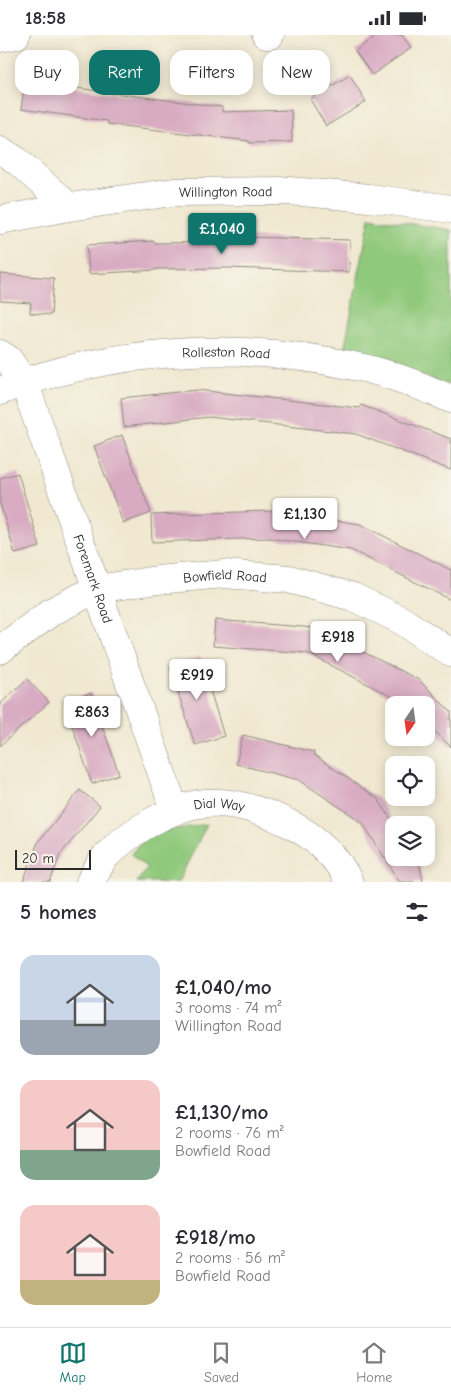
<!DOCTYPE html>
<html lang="en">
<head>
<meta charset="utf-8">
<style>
  :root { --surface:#fff; --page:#f7f7f7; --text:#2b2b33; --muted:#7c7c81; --line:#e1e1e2; --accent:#0f766e }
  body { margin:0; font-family:"Comic Neue",sans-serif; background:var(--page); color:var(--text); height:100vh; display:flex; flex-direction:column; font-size:19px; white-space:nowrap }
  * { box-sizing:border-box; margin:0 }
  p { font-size:16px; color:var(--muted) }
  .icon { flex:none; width:28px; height:28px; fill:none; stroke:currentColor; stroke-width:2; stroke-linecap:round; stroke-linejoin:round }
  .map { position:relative; height:847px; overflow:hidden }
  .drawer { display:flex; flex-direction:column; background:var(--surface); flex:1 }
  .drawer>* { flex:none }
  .guide { position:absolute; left:15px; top:15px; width:421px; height:45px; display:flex; gap:10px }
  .needle { width:32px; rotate:193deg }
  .controls { position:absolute; left:385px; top:661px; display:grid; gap:10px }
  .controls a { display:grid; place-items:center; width:50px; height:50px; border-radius:10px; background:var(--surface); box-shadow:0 2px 12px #0003; font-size:25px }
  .scale { position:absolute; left:15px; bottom:12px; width:76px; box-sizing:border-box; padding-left:5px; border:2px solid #2b2b2b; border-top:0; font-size:14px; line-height:18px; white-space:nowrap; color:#2b2b2b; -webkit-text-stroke:4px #f7f3e8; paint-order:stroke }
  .price { position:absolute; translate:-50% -42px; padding:0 11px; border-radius:5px; background:#fff; color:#222; font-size:16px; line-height:32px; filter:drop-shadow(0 1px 2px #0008) }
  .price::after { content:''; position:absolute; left:50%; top:30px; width:15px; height:11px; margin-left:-8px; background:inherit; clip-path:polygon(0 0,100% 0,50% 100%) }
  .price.on { background:var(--accent); color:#fff }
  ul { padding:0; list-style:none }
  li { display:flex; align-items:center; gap:15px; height:125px; padding:0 20px }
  li span { display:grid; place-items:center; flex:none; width:140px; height:100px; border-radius:15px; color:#555 }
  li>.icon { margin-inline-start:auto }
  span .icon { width:60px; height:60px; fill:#fffc; stroke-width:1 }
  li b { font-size:21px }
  h2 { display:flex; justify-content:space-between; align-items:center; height:60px; padding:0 20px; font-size:21px }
  .tag { padding:0 18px; border-radius:15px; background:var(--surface); box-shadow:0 2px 12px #0003; font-size:18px; line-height:45px }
  .tag.on { background:var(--accent); color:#fff }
  .status { display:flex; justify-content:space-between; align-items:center; height:35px; padding:0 25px; background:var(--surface); direction:ltr }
  .status svg { height:14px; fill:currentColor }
  .tabs { display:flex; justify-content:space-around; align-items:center; height:70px; border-top:1px solid var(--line); background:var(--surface); font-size:14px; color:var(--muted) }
  .tabs a { display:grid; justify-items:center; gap:2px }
  .tabs .on { color:var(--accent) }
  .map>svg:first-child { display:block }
  .green { fill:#90c97c; stroke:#5e7a54 }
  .building { fill:#d8abc2 }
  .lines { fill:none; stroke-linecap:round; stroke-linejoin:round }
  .minor-casing { stroke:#8e8a7e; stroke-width:29 }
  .minor { stroke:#fff; stroke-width:28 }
  .labels { text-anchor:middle; stroke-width:5; stroke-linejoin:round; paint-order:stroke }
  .street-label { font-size:14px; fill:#2b2b2b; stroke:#f7f3e8 }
</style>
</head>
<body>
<div class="status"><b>18:58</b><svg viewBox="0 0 49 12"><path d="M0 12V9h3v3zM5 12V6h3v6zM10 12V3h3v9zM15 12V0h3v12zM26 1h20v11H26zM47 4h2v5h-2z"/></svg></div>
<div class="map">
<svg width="451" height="847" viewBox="0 0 451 847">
  <rect width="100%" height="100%" fill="#f7f3e8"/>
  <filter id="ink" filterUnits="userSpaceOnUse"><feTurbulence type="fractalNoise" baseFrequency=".02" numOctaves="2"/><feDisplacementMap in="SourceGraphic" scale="10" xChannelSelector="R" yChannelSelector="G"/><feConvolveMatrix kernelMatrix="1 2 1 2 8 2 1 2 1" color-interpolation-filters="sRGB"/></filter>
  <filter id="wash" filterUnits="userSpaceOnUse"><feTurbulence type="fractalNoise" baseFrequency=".0096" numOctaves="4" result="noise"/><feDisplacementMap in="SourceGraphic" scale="20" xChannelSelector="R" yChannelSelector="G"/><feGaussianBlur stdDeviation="1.12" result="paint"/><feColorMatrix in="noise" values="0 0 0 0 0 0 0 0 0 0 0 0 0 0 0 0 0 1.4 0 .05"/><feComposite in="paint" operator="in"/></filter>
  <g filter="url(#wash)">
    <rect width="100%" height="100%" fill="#f0e8d0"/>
    <g class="green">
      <path d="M370,182L451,195V350L344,315Z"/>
      <path d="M207,789L178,847H137L147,833L131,819L147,799Z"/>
    </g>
    <g id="blocks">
      <g class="building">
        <path d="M378,0H402L411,13L372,40L355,16Z"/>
        <path d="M350,40L366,67L326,91L310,64Z"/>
        <path d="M25,45L104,57L222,72V77L291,75L292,107L249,108V106L107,89V86L21,74Z"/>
        <path d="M244,202L350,205L349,237L228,233L156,234V235L89,239L87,210L154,206L155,208L244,207Z"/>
        <path d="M0,239L54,243L51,280L30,278L31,268L0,266Z"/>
        <path d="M197,355L359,373L361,370L451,404V435L356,399L209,382L124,392L121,363Z"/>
        <path d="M122,400L151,478L123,488L94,411Z"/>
        <path d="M18,438L40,512L15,519L0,468V443Z"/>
        <path d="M270,476L360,489L451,535V565L351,515L268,503L152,507L151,480Z"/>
        <path d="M215,585L315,593L419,645L451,677V712L426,688V670H408L307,618L213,611Z"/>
        <path d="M200,622L224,701L195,710L170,632Z"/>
        <path d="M27,644L49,667L0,711V669Z"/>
        <path d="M91,658L119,739L92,749L64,667Z"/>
        <path d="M243,700L314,717V720L378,764L395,790L394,822H416L419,826L423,847H400L362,787L299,745L236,729Z"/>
        <path d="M80,755L100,771L60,820L50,847H23L38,807Z"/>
      </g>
    </g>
  </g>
  <g filter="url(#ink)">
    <use href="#blocks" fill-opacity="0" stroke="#8e8a7e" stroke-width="1"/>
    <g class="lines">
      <g class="minor-casing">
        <g id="minor">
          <path d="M266,0H270"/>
          <path d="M0,3L16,0"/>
          <path d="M0,115L16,125L69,172"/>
          <path id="s1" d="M0,185L69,172L174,157L290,156L369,163L451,174"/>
          <path id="s2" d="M0,319L8,324L24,347L175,776"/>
          <path id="s3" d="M0,356C110,313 239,306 354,331C387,337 421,351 451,364"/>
          <path id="s4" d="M0,615L51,577L96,554L157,545L224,539L289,544L353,562L401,585L451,618"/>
          <path id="s5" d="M90,847C95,839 100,828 106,821C129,797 172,771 206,768C235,766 264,776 290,789C315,802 337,821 349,847"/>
        </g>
      </g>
      <use href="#minor" class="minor"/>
    </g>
  </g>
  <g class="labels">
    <g class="street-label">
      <text dy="5" stroke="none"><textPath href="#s1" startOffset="228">Willington Road</textPath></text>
      <text dy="5" stroke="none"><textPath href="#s3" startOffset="231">Rolleston Road</textPath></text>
      <text dy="5" stroke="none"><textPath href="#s4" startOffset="244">Bowfield Road</textPath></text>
      <text dy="5" stroke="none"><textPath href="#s2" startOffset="246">Foremark Road</textPath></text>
      <text dy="5" stroke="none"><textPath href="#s5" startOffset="159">Dial Way</textPath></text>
    </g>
  </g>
</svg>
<div class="controls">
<a><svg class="needle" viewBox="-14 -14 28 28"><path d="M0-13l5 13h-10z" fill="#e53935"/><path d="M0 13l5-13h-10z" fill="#7c7c81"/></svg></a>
<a><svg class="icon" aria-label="locate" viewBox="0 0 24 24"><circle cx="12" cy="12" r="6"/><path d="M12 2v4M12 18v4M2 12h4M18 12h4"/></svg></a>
<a><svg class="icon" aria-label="layers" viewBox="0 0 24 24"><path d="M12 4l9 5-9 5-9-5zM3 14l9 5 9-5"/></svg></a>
</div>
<div class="scale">20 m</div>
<b class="price on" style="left:222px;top:220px">£1,040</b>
<b class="price" style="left:305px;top:505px">£1,130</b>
<b class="price" style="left:338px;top:628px">£918</b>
<b class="price" style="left:197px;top:666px">£919</b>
<b class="price" style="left:92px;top:703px">£863</b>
<div class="guide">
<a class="tag">Buy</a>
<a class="tag on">Rent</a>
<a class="tag">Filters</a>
<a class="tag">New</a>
</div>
</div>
<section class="drawer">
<h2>5 homes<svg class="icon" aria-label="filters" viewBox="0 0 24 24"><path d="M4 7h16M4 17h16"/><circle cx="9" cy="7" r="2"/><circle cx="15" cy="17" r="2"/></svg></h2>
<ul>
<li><span style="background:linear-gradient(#c9d6e8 65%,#9aa5b1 0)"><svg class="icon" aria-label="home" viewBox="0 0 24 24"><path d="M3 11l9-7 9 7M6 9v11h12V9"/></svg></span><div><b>£1,040/mo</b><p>3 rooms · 74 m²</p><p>Willington Road</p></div></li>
<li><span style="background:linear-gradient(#f6c9c9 70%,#7fa58c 0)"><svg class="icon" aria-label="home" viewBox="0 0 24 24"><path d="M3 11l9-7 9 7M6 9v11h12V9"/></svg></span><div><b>£1,130/mo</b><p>2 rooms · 76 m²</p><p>Bowfield Road</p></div></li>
<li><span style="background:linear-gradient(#f6c9c9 75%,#c2b280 0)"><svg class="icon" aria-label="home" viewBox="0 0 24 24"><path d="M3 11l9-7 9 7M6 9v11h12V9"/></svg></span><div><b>£918/mo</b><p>2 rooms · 56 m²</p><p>Bowfield Road</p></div></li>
</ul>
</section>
<nav class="tabs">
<a class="on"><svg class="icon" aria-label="map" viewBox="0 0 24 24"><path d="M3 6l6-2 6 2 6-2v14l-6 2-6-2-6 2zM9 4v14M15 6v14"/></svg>Map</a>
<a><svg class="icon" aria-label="saved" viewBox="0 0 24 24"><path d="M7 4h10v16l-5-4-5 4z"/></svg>Saved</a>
<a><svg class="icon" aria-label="home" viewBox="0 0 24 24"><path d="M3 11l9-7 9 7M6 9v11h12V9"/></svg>Home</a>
</nav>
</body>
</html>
